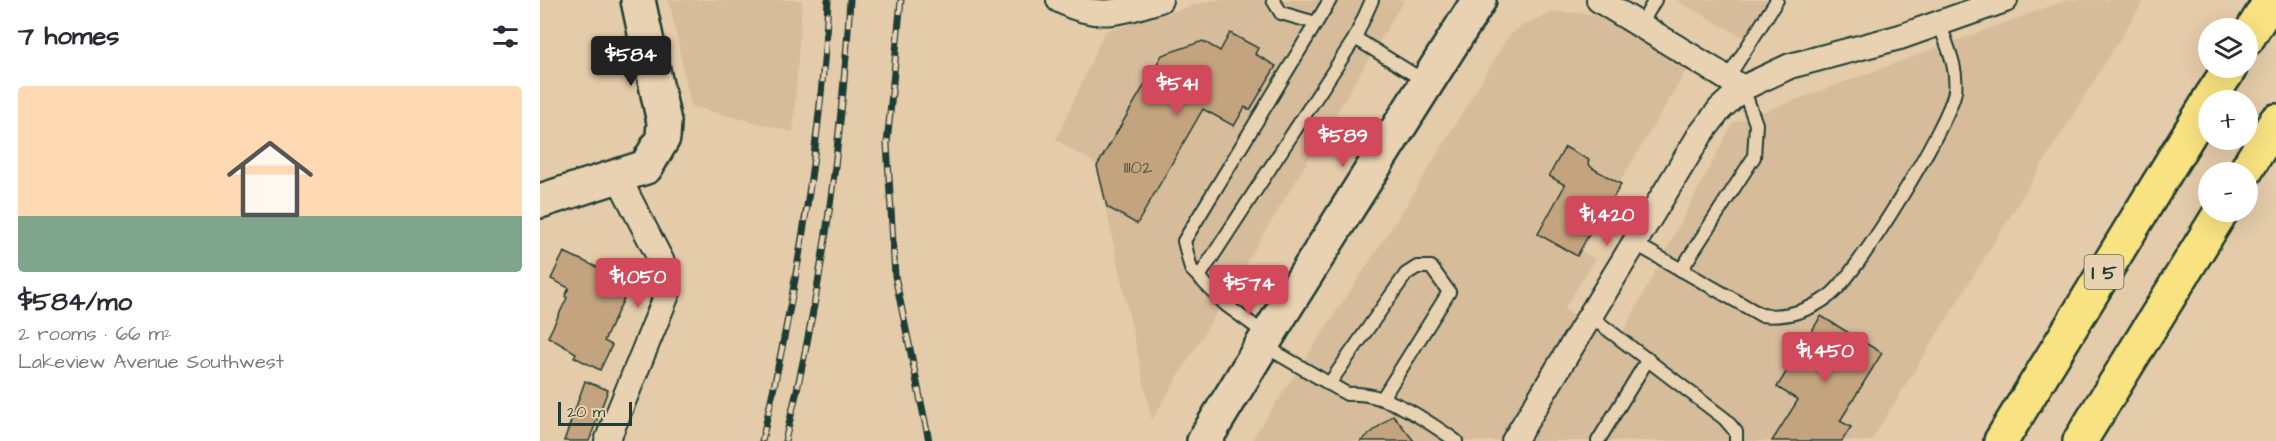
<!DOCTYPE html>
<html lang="en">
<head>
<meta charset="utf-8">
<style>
  :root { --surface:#fff; --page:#f7f7f7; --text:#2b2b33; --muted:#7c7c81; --line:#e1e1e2; --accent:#d1495b }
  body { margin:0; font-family:"Architects Daughter",sans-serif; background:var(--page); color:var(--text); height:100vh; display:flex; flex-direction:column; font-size:22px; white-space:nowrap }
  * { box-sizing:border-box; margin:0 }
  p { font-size:20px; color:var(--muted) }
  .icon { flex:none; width:33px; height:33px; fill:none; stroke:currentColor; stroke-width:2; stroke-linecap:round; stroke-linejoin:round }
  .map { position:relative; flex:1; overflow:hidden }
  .side { display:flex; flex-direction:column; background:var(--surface); width:540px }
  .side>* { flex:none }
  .tools { position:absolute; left:1658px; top:18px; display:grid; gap:12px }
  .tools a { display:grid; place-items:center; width:60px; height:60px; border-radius:50%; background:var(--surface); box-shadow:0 6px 24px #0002; font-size:30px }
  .scale { position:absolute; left:18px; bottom:15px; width:74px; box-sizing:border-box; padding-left:6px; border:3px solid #1f3d34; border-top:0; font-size:16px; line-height:21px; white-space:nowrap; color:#1f3d34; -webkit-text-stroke:4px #e9d2b2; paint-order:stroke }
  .price { position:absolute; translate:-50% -51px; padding:0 14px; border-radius:6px; background:var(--accent); color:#fff; font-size:20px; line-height:39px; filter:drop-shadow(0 2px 3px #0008) }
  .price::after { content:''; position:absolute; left:50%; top:36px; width:18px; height:14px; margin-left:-9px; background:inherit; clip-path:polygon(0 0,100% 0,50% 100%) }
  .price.current { background:#222; color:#fff }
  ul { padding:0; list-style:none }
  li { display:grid; align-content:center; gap:12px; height:318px; padding:0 18px }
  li+li { border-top:2px solid var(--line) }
  li span { display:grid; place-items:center; height:186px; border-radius:6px; color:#555 }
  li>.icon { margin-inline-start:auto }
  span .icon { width:108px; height:108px; fill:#fffc; stroke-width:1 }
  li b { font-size:26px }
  h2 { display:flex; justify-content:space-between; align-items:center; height:72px; padding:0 18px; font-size:26px }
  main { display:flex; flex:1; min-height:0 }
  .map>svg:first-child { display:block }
  .built { fill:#d6bc9a }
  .building { fill:#c4a47e; stroke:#1f3d34; stroke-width:1.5 }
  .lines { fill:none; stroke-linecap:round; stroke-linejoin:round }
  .lane-casing { stroke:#1f3d34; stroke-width:16 }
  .street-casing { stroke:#1f3d34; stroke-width:28 }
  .secondary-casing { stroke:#1f3d34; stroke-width:38 }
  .highway-casing { stroke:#1f3d34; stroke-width:38 }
  .lane { stroke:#e9d2b2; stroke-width:12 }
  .street { stroke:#e9d2b2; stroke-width:24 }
  .secondary { stroke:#e9d2b2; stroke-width:33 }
  .highway { stroke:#f8e281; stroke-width:33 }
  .rail-casing { stroke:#1f3d34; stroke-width:7 }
  .rail { stroke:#e9d2b2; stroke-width:4.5; stroke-dasharray:14; stroke-linecap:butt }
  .labels { text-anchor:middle; stroke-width:6; stroke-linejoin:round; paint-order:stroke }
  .number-label { font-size:18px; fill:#485746 }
  .shield { fill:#e9d2b2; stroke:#5c6a5a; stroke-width:1.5 }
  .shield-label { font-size:20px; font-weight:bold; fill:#1f3d34 }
</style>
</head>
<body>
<main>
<section class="side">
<h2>7 homes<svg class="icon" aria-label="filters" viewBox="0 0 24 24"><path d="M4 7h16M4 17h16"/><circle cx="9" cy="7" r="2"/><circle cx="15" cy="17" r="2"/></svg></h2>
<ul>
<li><span style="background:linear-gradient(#ffd9b3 70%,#7fa58c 0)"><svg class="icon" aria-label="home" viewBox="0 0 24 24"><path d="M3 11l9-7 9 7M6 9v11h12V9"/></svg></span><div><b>$584/mo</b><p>2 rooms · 66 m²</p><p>Lakeview Avenue Southwest</p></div></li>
</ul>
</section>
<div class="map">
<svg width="1736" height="441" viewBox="0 0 1736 441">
  <rect width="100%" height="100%" fill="#e4cba9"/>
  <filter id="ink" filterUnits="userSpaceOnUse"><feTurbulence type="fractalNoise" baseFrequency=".0167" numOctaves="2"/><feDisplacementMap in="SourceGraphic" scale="12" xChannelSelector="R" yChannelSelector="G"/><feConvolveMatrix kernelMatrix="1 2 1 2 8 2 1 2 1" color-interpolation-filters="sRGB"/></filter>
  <g filter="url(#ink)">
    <g class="built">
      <path d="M129,0H262L253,132L151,106Z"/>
      <path d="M673,0H864L612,420L556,164L516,140L565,31Z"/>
      <path d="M1136,0H1240L1210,41Z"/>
      <path d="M1527,0H1604L1331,441H711L866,206L968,37L981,26L1013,12L1045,13L1061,17L1148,68L1039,250L1055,259L1024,309L1078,342L1193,123Z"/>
    </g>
    <g class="building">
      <path d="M690,33L718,48L715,54L736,66L710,110L705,107L694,126L663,109L597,224L567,207L557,166L622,55L663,41L680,51Z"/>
      <path d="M1025,147L1049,160L1048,163L1052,168L1081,184L1067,209L1064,207L1037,256L998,234L1025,185L1009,176Z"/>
      <path d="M24,252L61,269L57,277L87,292L64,341L72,345L60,370L34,357L36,353L8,337L27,298L25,296L29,288L11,279Z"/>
      <path d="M1281,316L1342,353L1300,421L1311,427L1302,441H1232L1258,400L1237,387Z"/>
      <path d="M45,381L68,390L49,441H24Z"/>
      <path d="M853,415L874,441H821Z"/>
    </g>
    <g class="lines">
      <g class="lane-casing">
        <g id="lane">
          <path d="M733,0L741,13L776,23"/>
          <path d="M832,0L815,38L886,82"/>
          <path d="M1100,26L1115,0"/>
          <path d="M1187,79L1237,0"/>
          <path d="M1094,243L1221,315C1246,318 1269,311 1289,296C1316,277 1410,123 1415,91C1418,68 1407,46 1400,25"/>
          <path d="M1141,270L1214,157L1216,124L1203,88"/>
          <path d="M659,277L815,38"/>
          <path d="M1050,316L1185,419L1196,432V441"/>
          <path d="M727,335L686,305L651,269L644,241L790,0"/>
          <path d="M723,345L807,394C846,391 886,420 916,441"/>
          <path d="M789,384L866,274L877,267H891L909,292L842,399"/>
          <path d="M1058,441L1108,359"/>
        </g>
      </g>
      <g class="street-casing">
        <g id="street">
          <path d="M519,0C557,21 582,12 620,0"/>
          <path d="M1059,0L1203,88L1250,66L1360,37L1465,0"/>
          <path d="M67,441L128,292L125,268L78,177"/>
          <path d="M974,441L1160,135L1180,109L1203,88"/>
        </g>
      </g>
      <g class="secondary-casing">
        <g id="secondary">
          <path d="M0,201L106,167L123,138L124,122L98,0"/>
          <path d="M664,441L741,314L939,0"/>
        </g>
      </g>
      <g class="highway-casing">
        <g id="highway">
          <path d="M1707,39L1731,0"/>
          <path d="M1669,100L1690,68"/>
          <path d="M1705,172L1736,121"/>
          <path d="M1461,441L1668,103"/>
          <path d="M1540,441L1681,212"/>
        </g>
      </g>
      <use href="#lane" class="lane"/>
      <use href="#street" class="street"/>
      <use href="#secondary" class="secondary"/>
      <use href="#highway" class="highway"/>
      <g class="rail-casing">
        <g id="rail">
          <path d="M361,0L347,144L355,276L389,441"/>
          <path d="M222,441C255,297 281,148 288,0"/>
          <path d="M245,441C281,297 301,148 310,0"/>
        </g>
      </g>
      <use href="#rail" class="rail"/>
    </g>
  </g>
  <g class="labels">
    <g class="number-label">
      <text x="598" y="173">11102</text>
    </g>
    <rect class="shield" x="1544.5" y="255" width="39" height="34" rx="4.5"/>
    <g class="shield-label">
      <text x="1564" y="279">I 5</text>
    </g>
  </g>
</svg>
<div class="tools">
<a><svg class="icon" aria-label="layers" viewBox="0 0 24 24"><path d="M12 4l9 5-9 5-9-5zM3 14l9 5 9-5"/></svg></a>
<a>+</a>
<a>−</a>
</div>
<div class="scale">20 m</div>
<b class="price current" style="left:91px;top:87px">$584</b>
<b class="price" style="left:637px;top:116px">$541</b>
<b class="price" style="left:803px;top:168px">$589</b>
<b class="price" style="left:1067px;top:247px">$1,420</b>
<b class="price" style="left:98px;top:309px">$1,050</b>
<b class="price" style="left:709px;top:316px">$574</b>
<b class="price" style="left:1285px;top:383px">$1,450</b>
</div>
</main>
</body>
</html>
